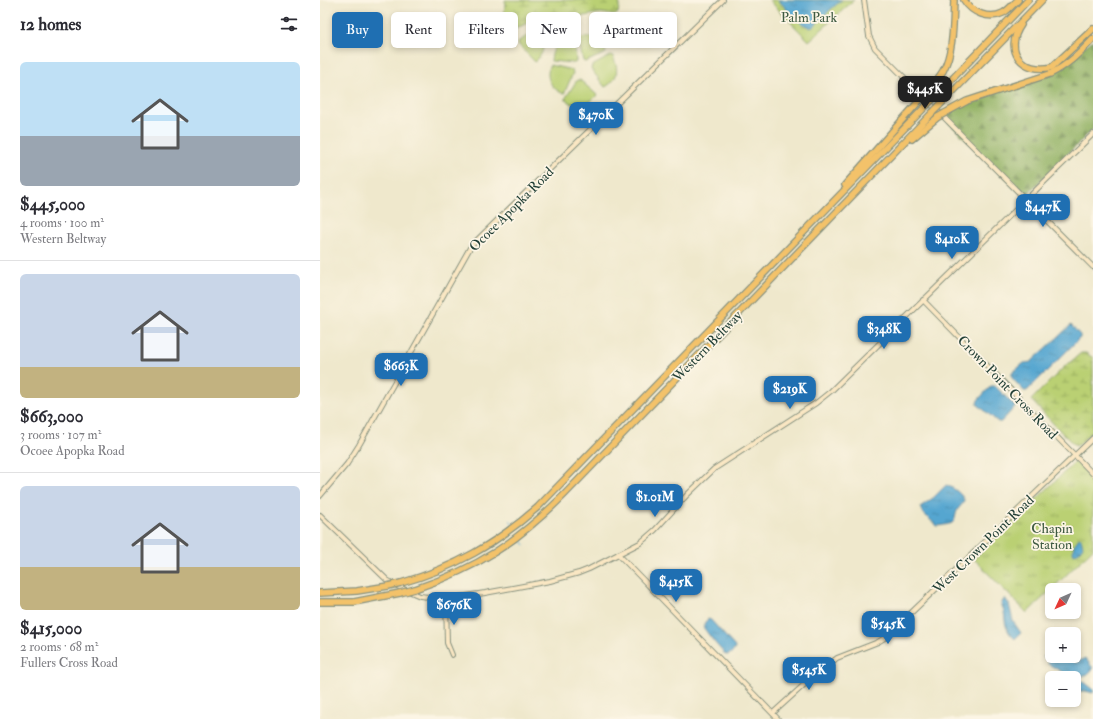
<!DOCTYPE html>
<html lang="en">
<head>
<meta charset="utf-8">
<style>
  :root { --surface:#fff; --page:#f2f2f3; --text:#2b2b33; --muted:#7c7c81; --line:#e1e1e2; --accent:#1f6fb2 }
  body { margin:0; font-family:"IM FELL Double Pica",serif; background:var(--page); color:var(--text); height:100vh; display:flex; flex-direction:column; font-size:15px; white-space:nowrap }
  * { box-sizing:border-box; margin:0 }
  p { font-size:13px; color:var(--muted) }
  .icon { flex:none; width:22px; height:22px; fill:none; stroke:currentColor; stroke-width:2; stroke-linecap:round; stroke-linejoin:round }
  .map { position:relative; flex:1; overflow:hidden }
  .side { display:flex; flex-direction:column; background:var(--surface); width:320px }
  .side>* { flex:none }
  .top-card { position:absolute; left:12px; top:12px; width:380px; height:36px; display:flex; gap:8px }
  .needle { width:26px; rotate:226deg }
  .tools { position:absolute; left:725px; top:583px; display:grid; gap:8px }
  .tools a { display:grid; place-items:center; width:36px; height:36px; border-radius:6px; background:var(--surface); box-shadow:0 2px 6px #0003; font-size:20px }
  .price { position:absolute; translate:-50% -34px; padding:0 9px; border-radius:8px; background:var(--accent); color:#fff; font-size:13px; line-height:26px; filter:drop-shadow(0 1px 2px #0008) }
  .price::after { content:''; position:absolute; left:50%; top:24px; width:12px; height:9px; margin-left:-6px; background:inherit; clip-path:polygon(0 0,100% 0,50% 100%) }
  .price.current { background:#222; color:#fff }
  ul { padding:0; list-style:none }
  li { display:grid; align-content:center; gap:8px; height:212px; padding:0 20px }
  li+li { border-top:1px solid var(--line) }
  li span { display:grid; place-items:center; height:124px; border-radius:6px; color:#555 }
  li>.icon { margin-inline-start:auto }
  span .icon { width:72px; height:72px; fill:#fffc; stroke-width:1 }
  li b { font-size:17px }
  h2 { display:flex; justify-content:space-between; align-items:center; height:48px; padding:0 20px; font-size:17px }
  .pill { padding:0 14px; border-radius:6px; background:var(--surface); box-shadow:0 2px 6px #0003; font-size:14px; line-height:36px }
  .pill.current { background:var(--accent); color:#fff }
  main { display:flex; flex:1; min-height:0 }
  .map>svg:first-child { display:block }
  .grass { fill:#bad073; stroke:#6c8654 }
  .forest { fill:url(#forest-firs); stroke:#59784c }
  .wetland { fill:url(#wetland-marsh); stroke:#6c8654 }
  .park { fill:url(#park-tufts); stroke:#6c8654 }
  .water { fill:url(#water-ripples); stroke:#3a7282 }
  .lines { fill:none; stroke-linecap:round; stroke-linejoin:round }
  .stream { stroke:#55a6d0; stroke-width:1 }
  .secondary-casing { stroke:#879280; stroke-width:6 }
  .highway-casing { stroke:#879280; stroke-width:8 }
  .secondary { stroke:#fae7c3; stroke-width:4 }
  .highway { stroke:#f3c26a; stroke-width:5.5 }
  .highway-bridge-casing { stroke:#879280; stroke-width:8; stroke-linecap:butt }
  .highway-bridge { stroke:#f3c26a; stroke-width:5.5 }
  .labels { text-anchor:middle; stroke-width:3.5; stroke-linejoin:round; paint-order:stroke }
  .park-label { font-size:14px; fill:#3e5a41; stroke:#fcf5e5 }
  .street-label { font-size:14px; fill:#1f3d34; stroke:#fcf5e5 }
</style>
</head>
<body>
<main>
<section class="side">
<h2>12 homes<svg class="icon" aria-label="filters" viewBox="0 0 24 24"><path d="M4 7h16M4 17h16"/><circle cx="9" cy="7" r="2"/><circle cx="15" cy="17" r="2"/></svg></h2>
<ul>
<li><span style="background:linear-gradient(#bfe0f5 60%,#9aa5b1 0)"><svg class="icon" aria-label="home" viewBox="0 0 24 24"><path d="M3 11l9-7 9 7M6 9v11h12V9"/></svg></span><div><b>$445,000</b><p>4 rooms · 100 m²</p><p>Western Beltway</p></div></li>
<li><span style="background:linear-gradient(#c9d6e8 75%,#c2b280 0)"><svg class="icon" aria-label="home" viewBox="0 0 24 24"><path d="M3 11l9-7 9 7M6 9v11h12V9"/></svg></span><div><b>$663,000</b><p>3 rooms · 107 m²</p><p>Ocoee Apopka Road</p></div></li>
<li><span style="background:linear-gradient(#c9d6e8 65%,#c2b280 0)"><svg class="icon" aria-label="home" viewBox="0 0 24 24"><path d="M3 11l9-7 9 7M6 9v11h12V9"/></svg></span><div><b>$415,000</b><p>2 rooms · 68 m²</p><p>Fullers Cross Road</p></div></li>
</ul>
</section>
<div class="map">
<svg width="773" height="719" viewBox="0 0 773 719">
  <defs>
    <pattern id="forest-firs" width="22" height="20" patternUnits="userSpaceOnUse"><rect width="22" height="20" fill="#93b265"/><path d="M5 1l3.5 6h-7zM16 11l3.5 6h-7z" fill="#779254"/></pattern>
    <pattern id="wetland-marsh" width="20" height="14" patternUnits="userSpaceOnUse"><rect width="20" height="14" fill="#bad073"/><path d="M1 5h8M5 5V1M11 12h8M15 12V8" fill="none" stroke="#97aa5f"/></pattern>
    <pattern id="park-tufts" width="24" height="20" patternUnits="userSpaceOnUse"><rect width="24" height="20" fill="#bad073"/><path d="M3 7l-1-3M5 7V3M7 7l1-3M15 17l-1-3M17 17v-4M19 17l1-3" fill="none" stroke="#97aa5f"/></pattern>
    <pattern id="water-ripples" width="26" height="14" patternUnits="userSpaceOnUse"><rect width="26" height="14" fill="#55a6d0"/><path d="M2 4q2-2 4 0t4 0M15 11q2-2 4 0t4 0" fill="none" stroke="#4688aa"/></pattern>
  </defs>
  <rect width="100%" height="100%" fill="#fcf5e5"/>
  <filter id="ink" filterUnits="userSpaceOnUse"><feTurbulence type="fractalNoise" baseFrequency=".025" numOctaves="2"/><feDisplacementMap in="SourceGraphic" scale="8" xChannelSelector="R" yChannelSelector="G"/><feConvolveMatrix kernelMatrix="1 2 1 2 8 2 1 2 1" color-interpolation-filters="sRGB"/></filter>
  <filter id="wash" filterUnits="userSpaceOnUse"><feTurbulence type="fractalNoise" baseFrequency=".012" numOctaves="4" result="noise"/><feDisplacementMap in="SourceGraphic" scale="16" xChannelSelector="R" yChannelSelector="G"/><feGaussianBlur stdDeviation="0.9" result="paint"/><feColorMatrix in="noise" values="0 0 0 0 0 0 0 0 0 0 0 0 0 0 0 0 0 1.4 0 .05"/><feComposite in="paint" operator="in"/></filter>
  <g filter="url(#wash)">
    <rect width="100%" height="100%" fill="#efe8cc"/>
    <g class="grass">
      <path d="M219,29C226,42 225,52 215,62L198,44L199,41Z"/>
      <path d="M268,37C278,38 284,44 286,53L265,62L263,61L258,38Z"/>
      <path d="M250,38L255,39L256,62L254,63L231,61C232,48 237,41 250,38Z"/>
      <path d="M292,55C299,67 299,80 285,87L271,69L272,66Z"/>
      <path d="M230,65L252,70L253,73L244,94C232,89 224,78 230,65Z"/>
      <path d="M257,80H260L277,95C268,106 256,109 245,99Z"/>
    </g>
    <path class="forest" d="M773,40V129L706,195L678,171L621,115L647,101L730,74Z"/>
    <g class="wetland">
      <path d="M185,0H300L298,13L295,15L281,13L264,16L243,15L221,18L207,23L190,32L185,28L184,25Z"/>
      <path d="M761,353H766L773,358V430L760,444L756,446L747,438L711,400L742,369Z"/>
    </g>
    <g class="park">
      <path d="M449,0H534L489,41Z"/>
      <path d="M756,461L773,479V549L707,613L654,559Z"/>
    </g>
    <g class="water">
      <path d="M457,0H522L511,9L493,27L490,28C488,27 474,18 473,17C467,11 464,4 457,0Z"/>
      <path d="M751,325L760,335V338L708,390L706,391H704L692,378V373L704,363L711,362Z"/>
      <path d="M671,386H674L676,387L695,406L693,409L681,422H678L657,404L658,400Z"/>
      <path d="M626,485C631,486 645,496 644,501C643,504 638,508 637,511C635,515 636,520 632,523C631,524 619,526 617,526L602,512L600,507L613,498Z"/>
      <path d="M761,538L763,546L758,553L754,554L753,552L754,545L759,538Z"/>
      <path d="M685,598L689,604L693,621L701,633L695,639C680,626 688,615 681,604Z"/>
      <path d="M388,619L391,620L415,647C415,651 410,655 406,655L395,643L383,627L385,622Z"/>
      <path d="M725,655L737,659C749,654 745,657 756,663L765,658L773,668C763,686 741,671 728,664L727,660L723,657Z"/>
      <path d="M754,679L763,681L773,689V693C766,691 760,689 754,695Z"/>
    </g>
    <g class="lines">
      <g class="stream">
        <path d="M190,520L193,525"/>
        <path d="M200,538L205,545"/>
      </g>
    </g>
  </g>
  <g filter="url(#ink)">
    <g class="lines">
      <g class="secondary-casing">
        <g id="secondary">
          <path d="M544,0L549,36L555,48L773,267"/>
          <path d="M603,300L773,474"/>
          <path d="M0,496L27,464L39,445L151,246L403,0"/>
          <path d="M0,515L67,580L79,587L100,596L126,599L165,593L230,581L259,573L269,569L320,543L335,530L367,495L394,469L496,403L511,391L773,134"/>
          <path d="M298,554L458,719"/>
          <path d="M126,599L127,643L132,655"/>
          <path d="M453,713L485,684L517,658L558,642L566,637L773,438"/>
        </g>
      </g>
      <g class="highway-casing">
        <g id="highway">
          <path d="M644,0C652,13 669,20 683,13C689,10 693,4 698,0"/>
          <path d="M701,25C683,51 703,74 732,67L773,29"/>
          <path d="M606,93C612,86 618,79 623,71C634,50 633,23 634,0"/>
          <path d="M612,100L708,0"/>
          <path d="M619,106L722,0"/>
          <path d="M625,113L647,101L730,74C748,65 760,53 773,39"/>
          <path d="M592,139L618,117"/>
          <path d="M525,185L600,100"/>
          <path d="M81,583C134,568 176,544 218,507L606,106"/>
          <path d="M95,589C158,568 197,542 244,495L613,112"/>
          <path d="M0,593L37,591L68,586"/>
          <path d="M0,602H34L80,593"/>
        </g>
      </g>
      <use href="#secondary" class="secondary"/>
      <use href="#highway" class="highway"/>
      <g class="highway-bridge-casing">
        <g id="highway-bridge">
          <path d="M600,100L606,93"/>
          <path d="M606,106L612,100"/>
          <path d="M613,112L619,106"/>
          <path d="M618,117L625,113"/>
          <path d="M68,586L81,583"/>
          <path d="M80,593L95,589"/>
        </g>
      </g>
      <use href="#highway-bridge" class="highway-bridge"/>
    </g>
  </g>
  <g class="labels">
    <g class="park-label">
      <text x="489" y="22">Palm Park</text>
      <text x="732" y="533">Chapin<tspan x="732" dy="16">Station</tspan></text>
    </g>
    <g class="street-label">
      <text transform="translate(191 209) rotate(-45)" y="5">Ocoee Apopka Road</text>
      <text transform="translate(387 346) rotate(-46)" y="5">Western Beltway</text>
      <text transform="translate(688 387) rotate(46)" y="5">Crown Point Cross Road</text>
      <text transform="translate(663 544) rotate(-44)" y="5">West Crown Point Road</text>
    </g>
  </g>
</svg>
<div class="tools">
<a><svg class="needle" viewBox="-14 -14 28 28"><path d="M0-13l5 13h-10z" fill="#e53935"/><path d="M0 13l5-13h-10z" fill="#7c7c81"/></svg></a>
<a>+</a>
<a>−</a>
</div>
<b class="price current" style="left:605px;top:110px">$445K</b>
<b class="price" style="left:276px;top:136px">$470K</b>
<b class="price" style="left:723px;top:228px">$447K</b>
<b class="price" style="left:632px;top:260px">$410K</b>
<b class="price" style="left:564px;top:350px">$348K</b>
<b class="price" style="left:81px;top:387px">$663K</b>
<b class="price" style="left:470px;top:410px">$219K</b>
<b class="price" style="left:335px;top:518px">$1.01M</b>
<b class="price" style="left:356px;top:603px">$415K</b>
<b class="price" style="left:134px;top:626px">$676K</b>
<b class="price" style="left:568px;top:645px">$545K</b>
<b class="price" style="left:489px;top:691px">$545K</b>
<div class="top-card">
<a class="pill current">Buy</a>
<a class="pill">Rent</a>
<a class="pill">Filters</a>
<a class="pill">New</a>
<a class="pill">Apartment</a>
</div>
</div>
</main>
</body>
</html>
